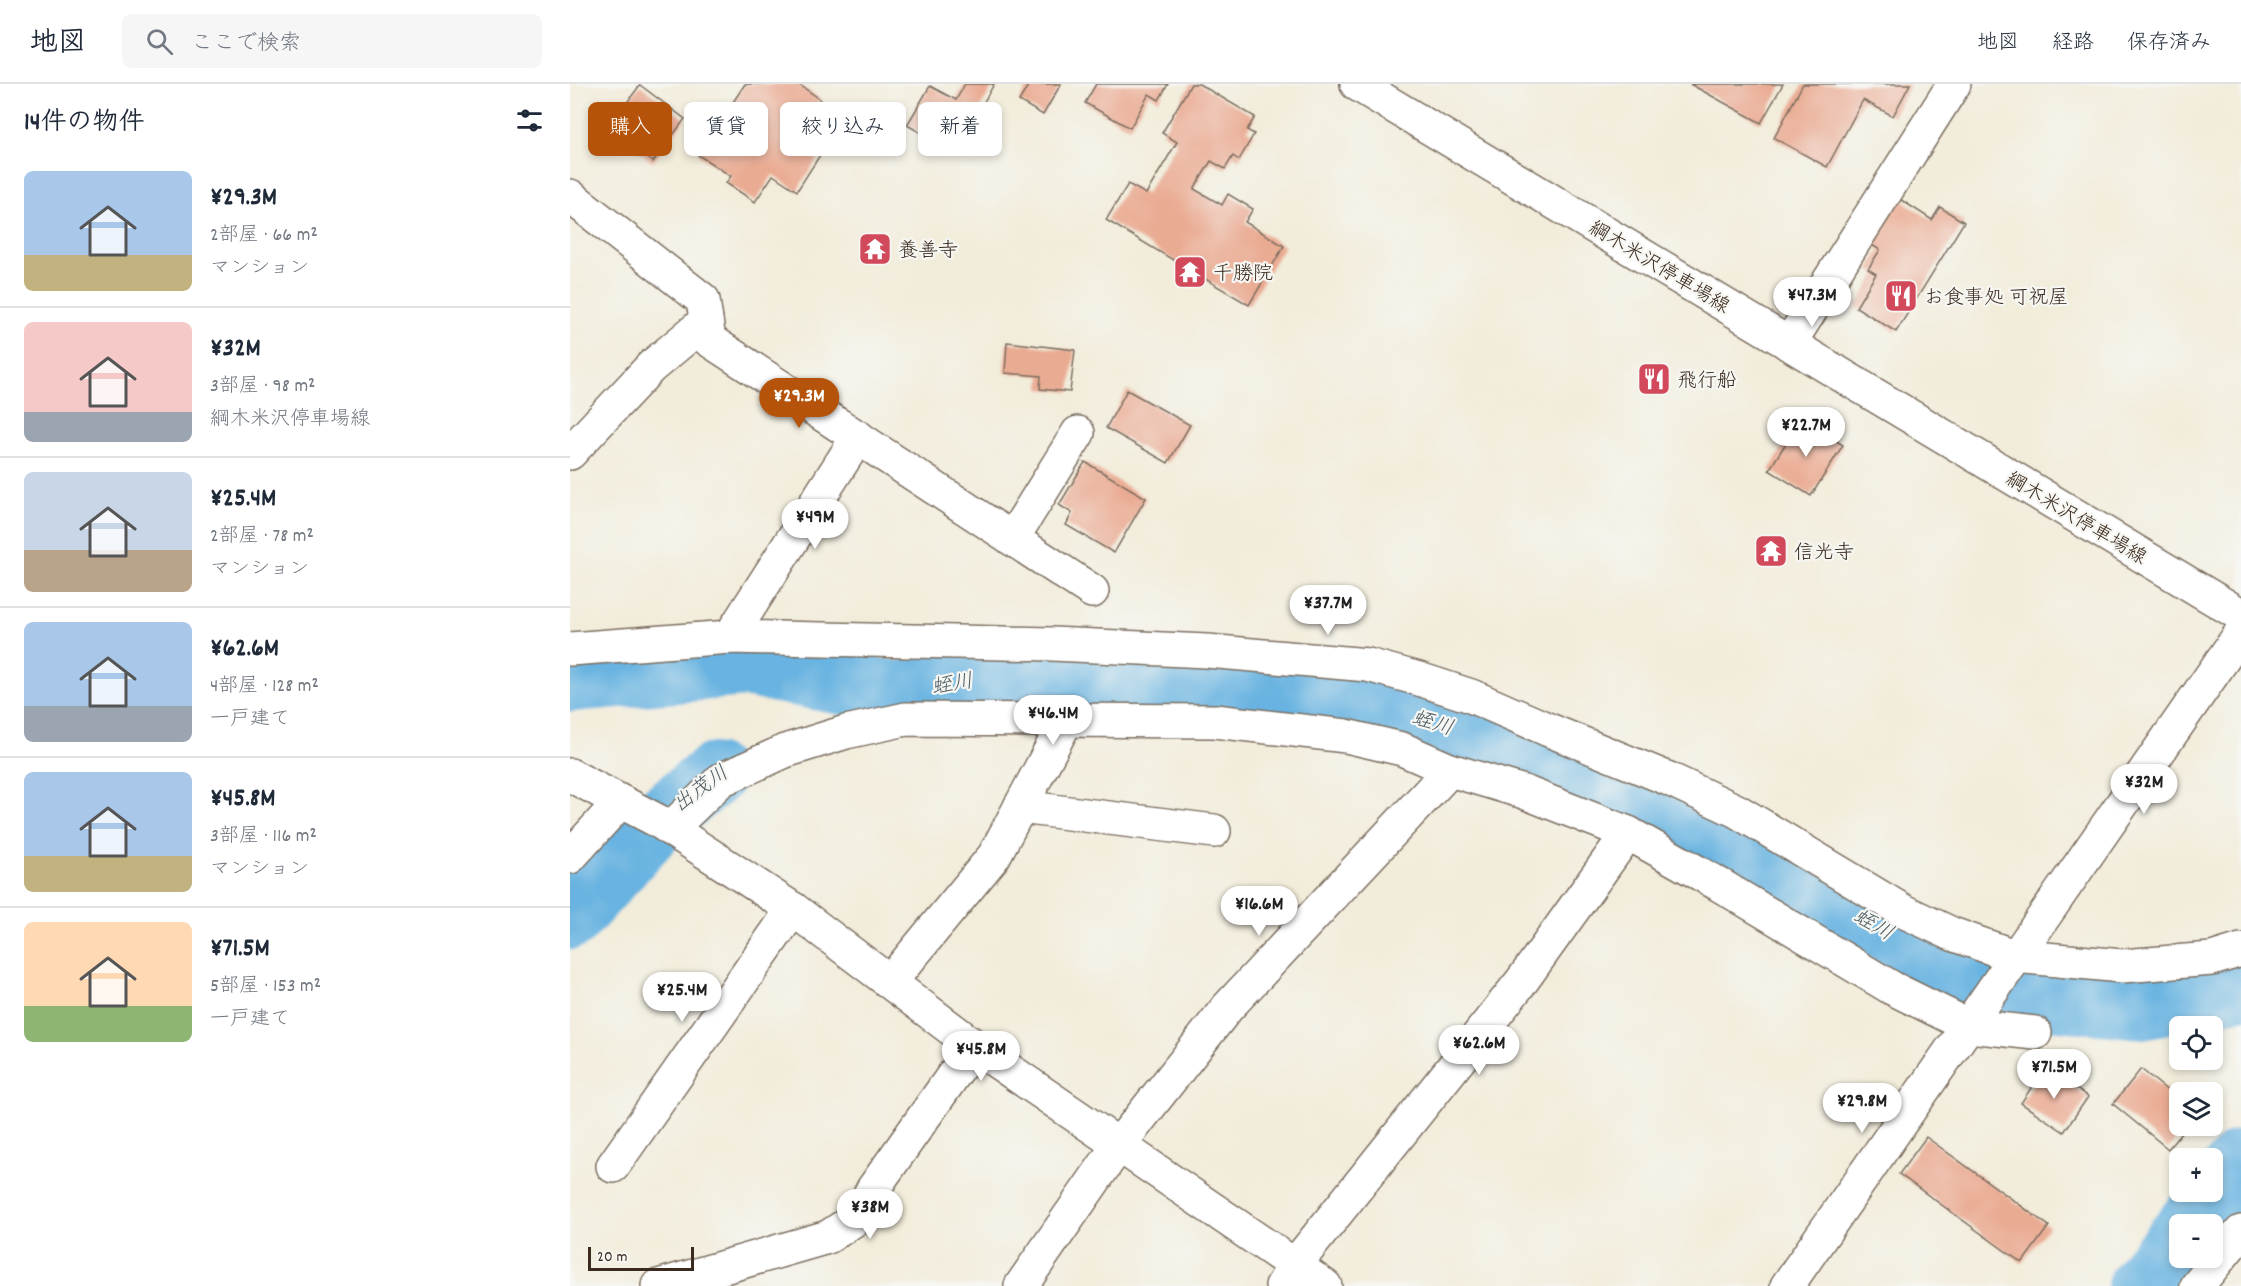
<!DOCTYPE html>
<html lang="ja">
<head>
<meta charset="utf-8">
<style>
  :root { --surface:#fff; --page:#f6f6f7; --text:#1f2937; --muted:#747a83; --line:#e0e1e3; --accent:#b45309 }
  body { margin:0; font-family:Dekko,"Klee One",sans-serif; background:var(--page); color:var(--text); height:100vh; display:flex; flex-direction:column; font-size:22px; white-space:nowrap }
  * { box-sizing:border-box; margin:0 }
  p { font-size:20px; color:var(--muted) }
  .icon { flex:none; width:33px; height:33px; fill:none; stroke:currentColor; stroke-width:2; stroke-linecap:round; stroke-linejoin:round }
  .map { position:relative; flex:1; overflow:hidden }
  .drawer { display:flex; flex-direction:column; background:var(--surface); width:570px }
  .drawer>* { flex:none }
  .hud { position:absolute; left:18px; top:18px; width:570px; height:54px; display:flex; gap:12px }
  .fabs { position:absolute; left:1599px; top:932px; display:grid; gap:12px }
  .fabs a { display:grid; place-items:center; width:54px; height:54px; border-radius:9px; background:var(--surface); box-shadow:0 3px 9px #0003; font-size:30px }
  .scale { position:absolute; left:18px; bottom:15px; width:106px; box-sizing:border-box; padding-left:6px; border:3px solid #3b2a1e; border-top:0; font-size:16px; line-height:21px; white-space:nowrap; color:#3b2a1e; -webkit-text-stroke:4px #f6f6f2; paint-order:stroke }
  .price { position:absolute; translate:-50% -51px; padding:0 14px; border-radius:21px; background:#fff; color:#222; font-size:20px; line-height:39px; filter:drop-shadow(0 2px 3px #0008) }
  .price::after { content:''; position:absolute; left:50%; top:36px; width:18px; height:14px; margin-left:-9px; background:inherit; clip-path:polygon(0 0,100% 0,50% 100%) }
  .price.selected { background:var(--accent); color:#fff }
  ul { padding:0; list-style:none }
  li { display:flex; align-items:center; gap:18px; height:150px; padding:0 24px }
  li+li { border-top:2px solid var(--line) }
  li span { display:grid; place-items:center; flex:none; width:168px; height:120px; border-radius:9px; color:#555 }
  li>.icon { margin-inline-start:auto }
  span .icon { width:72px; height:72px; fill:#fffc; stroke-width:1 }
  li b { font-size:26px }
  h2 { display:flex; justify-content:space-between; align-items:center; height:72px; padding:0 24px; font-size:26px }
  .chip { padding:0 21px; border-radius:9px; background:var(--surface); box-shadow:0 3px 9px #0003; font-size:21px; line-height:54px }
  .chip.selected { background:var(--accent); color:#fff }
  header { display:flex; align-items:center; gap:36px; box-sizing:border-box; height:84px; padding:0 30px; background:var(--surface); border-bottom:2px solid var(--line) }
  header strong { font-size:28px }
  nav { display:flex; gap:33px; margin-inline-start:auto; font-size:21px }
  .search { width:420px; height:54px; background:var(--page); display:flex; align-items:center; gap:15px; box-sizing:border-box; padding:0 21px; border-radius:9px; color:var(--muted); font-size:22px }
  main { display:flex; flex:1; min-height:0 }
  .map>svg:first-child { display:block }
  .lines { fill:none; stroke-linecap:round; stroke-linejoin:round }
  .river { stroke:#68b3e1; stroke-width:64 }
  .building { fill:#eaab93 }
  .minor-casing { stroke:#7b6e60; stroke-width:36 }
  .major-casing { stroke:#7b6e60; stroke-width:36 }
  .minor { stroke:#fff; stroke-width:33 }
  .major { stroke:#fff; stroke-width:33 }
  .labels { text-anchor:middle; stroke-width:4.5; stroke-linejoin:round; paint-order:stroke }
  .poi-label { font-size:20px; fill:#3b2a1e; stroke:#f6f6f2; text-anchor:start }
  .street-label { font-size:20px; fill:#3b2a1e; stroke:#f6f6f2 }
  .water-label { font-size:21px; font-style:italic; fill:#4b5a62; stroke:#f6f6f2 }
</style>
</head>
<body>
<header>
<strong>地図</strong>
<div class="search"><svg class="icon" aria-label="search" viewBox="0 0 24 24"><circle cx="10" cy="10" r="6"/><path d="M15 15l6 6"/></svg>ここで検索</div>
<nav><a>地図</a><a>経路</a><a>保存済み</a></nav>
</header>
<main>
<section class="drawer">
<h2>14件の物件<svg class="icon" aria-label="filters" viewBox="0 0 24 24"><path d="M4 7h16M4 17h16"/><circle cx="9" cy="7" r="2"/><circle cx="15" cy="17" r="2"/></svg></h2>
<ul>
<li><span style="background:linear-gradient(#a9c7e8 70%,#c2b280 0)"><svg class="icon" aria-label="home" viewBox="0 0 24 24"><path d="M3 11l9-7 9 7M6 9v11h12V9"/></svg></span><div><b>¥29.3M</b><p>2部屋 · 66 m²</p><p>マンション</p></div></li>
<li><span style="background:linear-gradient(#f6c9c9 75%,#9aa5b1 0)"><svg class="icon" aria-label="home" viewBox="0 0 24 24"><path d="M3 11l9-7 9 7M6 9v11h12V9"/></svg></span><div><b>¥32M</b><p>3部屋 · 98 m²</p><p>綱木米沢停車場線</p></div></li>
<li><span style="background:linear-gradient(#c9d6e8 65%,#b9a48a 0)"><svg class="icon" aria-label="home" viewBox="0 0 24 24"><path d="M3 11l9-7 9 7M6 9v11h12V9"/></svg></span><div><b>¥25.4M</b><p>2部屋 · 78 m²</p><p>マンション</p></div></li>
<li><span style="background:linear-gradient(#a9c7e8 70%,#9aa5b1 0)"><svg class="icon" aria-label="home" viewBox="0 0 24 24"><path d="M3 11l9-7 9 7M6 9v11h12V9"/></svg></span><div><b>¥62.6M</b><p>4部屋 · 128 m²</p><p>一戸建て</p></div></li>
<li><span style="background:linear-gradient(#a9c7e8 70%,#c2b280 0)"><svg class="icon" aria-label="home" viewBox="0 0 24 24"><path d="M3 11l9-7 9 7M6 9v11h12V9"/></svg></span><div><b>¥45.8M</b><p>3部屋 · 116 m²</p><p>マンション</p></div></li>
<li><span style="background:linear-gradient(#ffd9b3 70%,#8fb573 0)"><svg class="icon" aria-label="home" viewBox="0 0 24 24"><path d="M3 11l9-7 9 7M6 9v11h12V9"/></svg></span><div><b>¥71.5M</b><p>5部屋 · 153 m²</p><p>一戸建て</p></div></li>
</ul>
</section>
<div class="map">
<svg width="1671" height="1202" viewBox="0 0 1671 1202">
  <rect width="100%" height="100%" fill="#f6f6f2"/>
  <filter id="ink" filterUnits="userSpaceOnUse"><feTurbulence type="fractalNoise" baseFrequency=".0167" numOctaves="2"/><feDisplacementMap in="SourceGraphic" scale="12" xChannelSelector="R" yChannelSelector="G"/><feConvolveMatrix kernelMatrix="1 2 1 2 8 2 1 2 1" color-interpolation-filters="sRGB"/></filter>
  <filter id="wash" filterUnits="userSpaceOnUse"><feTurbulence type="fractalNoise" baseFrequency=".008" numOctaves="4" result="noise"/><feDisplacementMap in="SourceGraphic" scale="24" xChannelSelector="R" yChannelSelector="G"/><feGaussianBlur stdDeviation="1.35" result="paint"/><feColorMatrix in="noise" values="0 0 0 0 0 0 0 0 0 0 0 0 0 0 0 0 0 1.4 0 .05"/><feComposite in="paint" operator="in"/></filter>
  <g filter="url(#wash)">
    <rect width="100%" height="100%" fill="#f2ecda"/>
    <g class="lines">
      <g class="river">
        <path d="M0,596L175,581L327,609L448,588L574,594L698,608L849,631L1018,692L1175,766L1402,896L1479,914L1571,923L1671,903"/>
        <path d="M0,834L91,733L144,691"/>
        <path d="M1619,1140L1671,1077"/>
        <path d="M1569,1202L1610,1152"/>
      </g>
    </g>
    <g id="blocks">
      <g class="building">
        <path d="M175,0H228L250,15L240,30L266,46L227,107L203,91L185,118L156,99L161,92L128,71Z"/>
        <path d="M395,0H424L407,30L410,32L388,70L337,41L360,2L386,16Z"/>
        <path d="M459,0H491L473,31L449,17Z"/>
        <path d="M526,0H598L589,16L579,10L560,44L515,19Z"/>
        <path d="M621,0H629L685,33L677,46L684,50L669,76L663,72L655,85L641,77L624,105L652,121L658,110L683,125L675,138L714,162L679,221L536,136L558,100L576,110L607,58L592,49Z"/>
        <path d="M1120,0H1213L1191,39Z"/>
        <path d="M1233,0H1340L1323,32L1293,16L1257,83L1204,54Z"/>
        <path d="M70,1L115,35L83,78L38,44Z"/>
        <path d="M1325,112L1362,136L1370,123L1394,138L1326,248L1286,223L1306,190L1298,185L1310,166L1297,158Z"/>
        <path d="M437,258L505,266L500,308L470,305L471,292L435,289Z"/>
        <path d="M557,306L620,341L598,379L536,344Z"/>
        <path d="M1231,335L1273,361L1241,412L1199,386Z"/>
        <path d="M515,378L576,414L544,469L496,441L502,429L489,421Z"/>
        <path d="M1475,983L1518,1013L1494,1048L1451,1019Z"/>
        <path d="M1571,985L1610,1017V1041H1618L1598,1065L1543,1020Z"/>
        <path d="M1356,1053L1479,1142L1452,1179L1329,1090Z"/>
      </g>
    </g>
  </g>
  <g filter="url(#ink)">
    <use href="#blocks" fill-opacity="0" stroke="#7b6e60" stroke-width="1.5"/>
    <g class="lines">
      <g class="minor-casing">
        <g id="minor">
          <path d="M0,112L133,216L139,256L522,507"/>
          <path d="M1219,260L1384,0"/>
          <path d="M0,369L81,283L136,237"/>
          <path d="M442,455L508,349"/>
          <path d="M160,553L288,353"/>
          <path d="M0,565L160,553L482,560L637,567L798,581L849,595L901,612L979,646L1099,695L1167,727L1333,827L1382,850L1444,872L1552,882L1642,875L1671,866"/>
          <path d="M0,691L88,737L223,825L404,962L755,1202"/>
          <path d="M450,723L644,747"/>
          <path d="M100,745L151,696L215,667L276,648L336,635L645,637L776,652L832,665L880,686L954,708L1058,749L1150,801L1322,904L1399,942L1465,949"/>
          <path d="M0,773L49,719"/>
          <path d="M320,898L424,772L496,637"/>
          <path d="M43,1082L223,825"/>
          <path d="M88,1202L258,1153L287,1134L303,1105L404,962"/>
          <path d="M451,1202L548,1062L657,924L880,686"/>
          <path d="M712,1202L725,1181L952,897L1058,749"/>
          <path d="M1217,1202C1369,985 1519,766 1671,549"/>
          <path d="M1627,1202L1671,1148"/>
        </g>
      </g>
      <g class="major-casing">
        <path id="major" d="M787,0L1671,531"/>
      </g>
      <use href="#minor" class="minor"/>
      <use href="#major" class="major"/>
    </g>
  </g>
  <defs>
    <g id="temple-square" transform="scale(1.725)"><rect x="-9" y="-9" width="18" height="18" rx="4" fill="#d1495b" stroke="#f6f6f2"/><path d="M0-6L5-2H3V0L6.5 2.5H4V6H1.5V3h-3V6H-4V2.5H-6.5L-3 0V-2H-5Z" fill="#fff"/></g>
    <g id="restaurant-square" transform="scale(1.725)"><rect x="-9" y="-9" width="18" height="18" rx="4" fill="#d1495b" stroke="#f6f6f2"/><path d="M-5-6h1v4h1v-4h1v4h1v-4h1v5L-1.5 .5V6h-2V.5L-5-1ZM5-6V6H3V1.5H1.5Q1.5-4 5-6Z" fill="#fff"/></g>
  </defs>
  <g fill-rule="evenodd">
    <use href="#temple-square" x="305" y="165"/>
    <use href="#temple-square" x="620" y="188"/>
    <use href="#restaurant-square" x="1331" y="212"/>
    <use href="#restaurant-square" x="1084" y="295"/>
    <use href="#temple-square" x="1201" y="467"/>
  </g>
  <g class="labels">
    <g class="poi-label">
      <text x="328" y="172">養善寺</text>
      <text x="643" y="195">千勝院</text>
      <text x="1354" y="219">お食事処 可祝屋</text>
      <text x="1107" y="302">飛行船</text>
      <text x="1224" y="474">信光寺</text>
    </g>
    <g class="street-label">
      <text transform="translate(1090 182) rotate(31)" y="7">綱木米沢停車場線</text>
      <text transform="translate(1507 433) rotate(31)" y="7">綱木米沢停車場線</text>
    </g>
    <g class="water-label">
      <text transform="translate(382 599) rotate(-10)" y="7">蛭川</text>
      <text transform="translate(863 638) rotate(17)" y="7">蛭川</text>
      <text transform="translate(130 704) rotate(-36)" y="7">出茂川</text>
      <text transform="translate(1304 840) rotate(30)" y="7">蛭川</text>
    </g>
  </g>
</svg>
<div class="fabs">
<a><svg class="icon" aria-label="locate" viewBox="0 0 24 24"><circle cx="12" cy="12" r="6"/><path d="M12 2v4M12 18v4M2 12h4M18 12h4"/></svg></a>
<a><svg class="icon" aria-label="layers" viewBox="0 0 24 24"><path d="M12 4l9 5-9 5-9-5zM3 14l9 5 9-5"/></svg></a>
<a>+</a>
<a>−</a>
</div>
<div class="scale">20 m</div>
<b class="price" style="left:1242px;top:244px">¥47.3M</b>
<b class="price selected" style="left:229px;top:345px">¥29.3M</b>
<b class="price" style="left:1236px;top:374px">¥22.7M</b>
<b class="price" style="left:245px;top:466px">¥49M</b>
<b class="price" style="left:758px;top:552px">¥37.7M</b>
<b class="price" style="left:483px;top:662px">¥46.4M</b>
<b class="price" style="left:1574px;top:731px">¥32M</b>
<b class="price" style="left:689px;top:853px">¥16.6M</b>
<b class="price" style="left:112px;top:939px">¥25.4M</b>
<b class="price" style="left:909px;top:992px">¥62.6M</b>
<b class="price" style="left:411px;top:998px">¥45.8M</b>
<b class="price" style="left:1484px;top:1016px">¥71.5M</b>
<b class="price" style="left:1292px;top:1050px">¥29.8M</b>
<b class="price" style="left:300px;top:1156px">¥38M</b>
<div class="hud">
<a class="chip selected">購入</a>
<a class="chip">賃貸</a>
<a class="chip">絞り込み</a>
<a class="chip">新着</a>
</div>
</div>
</main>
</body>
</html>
